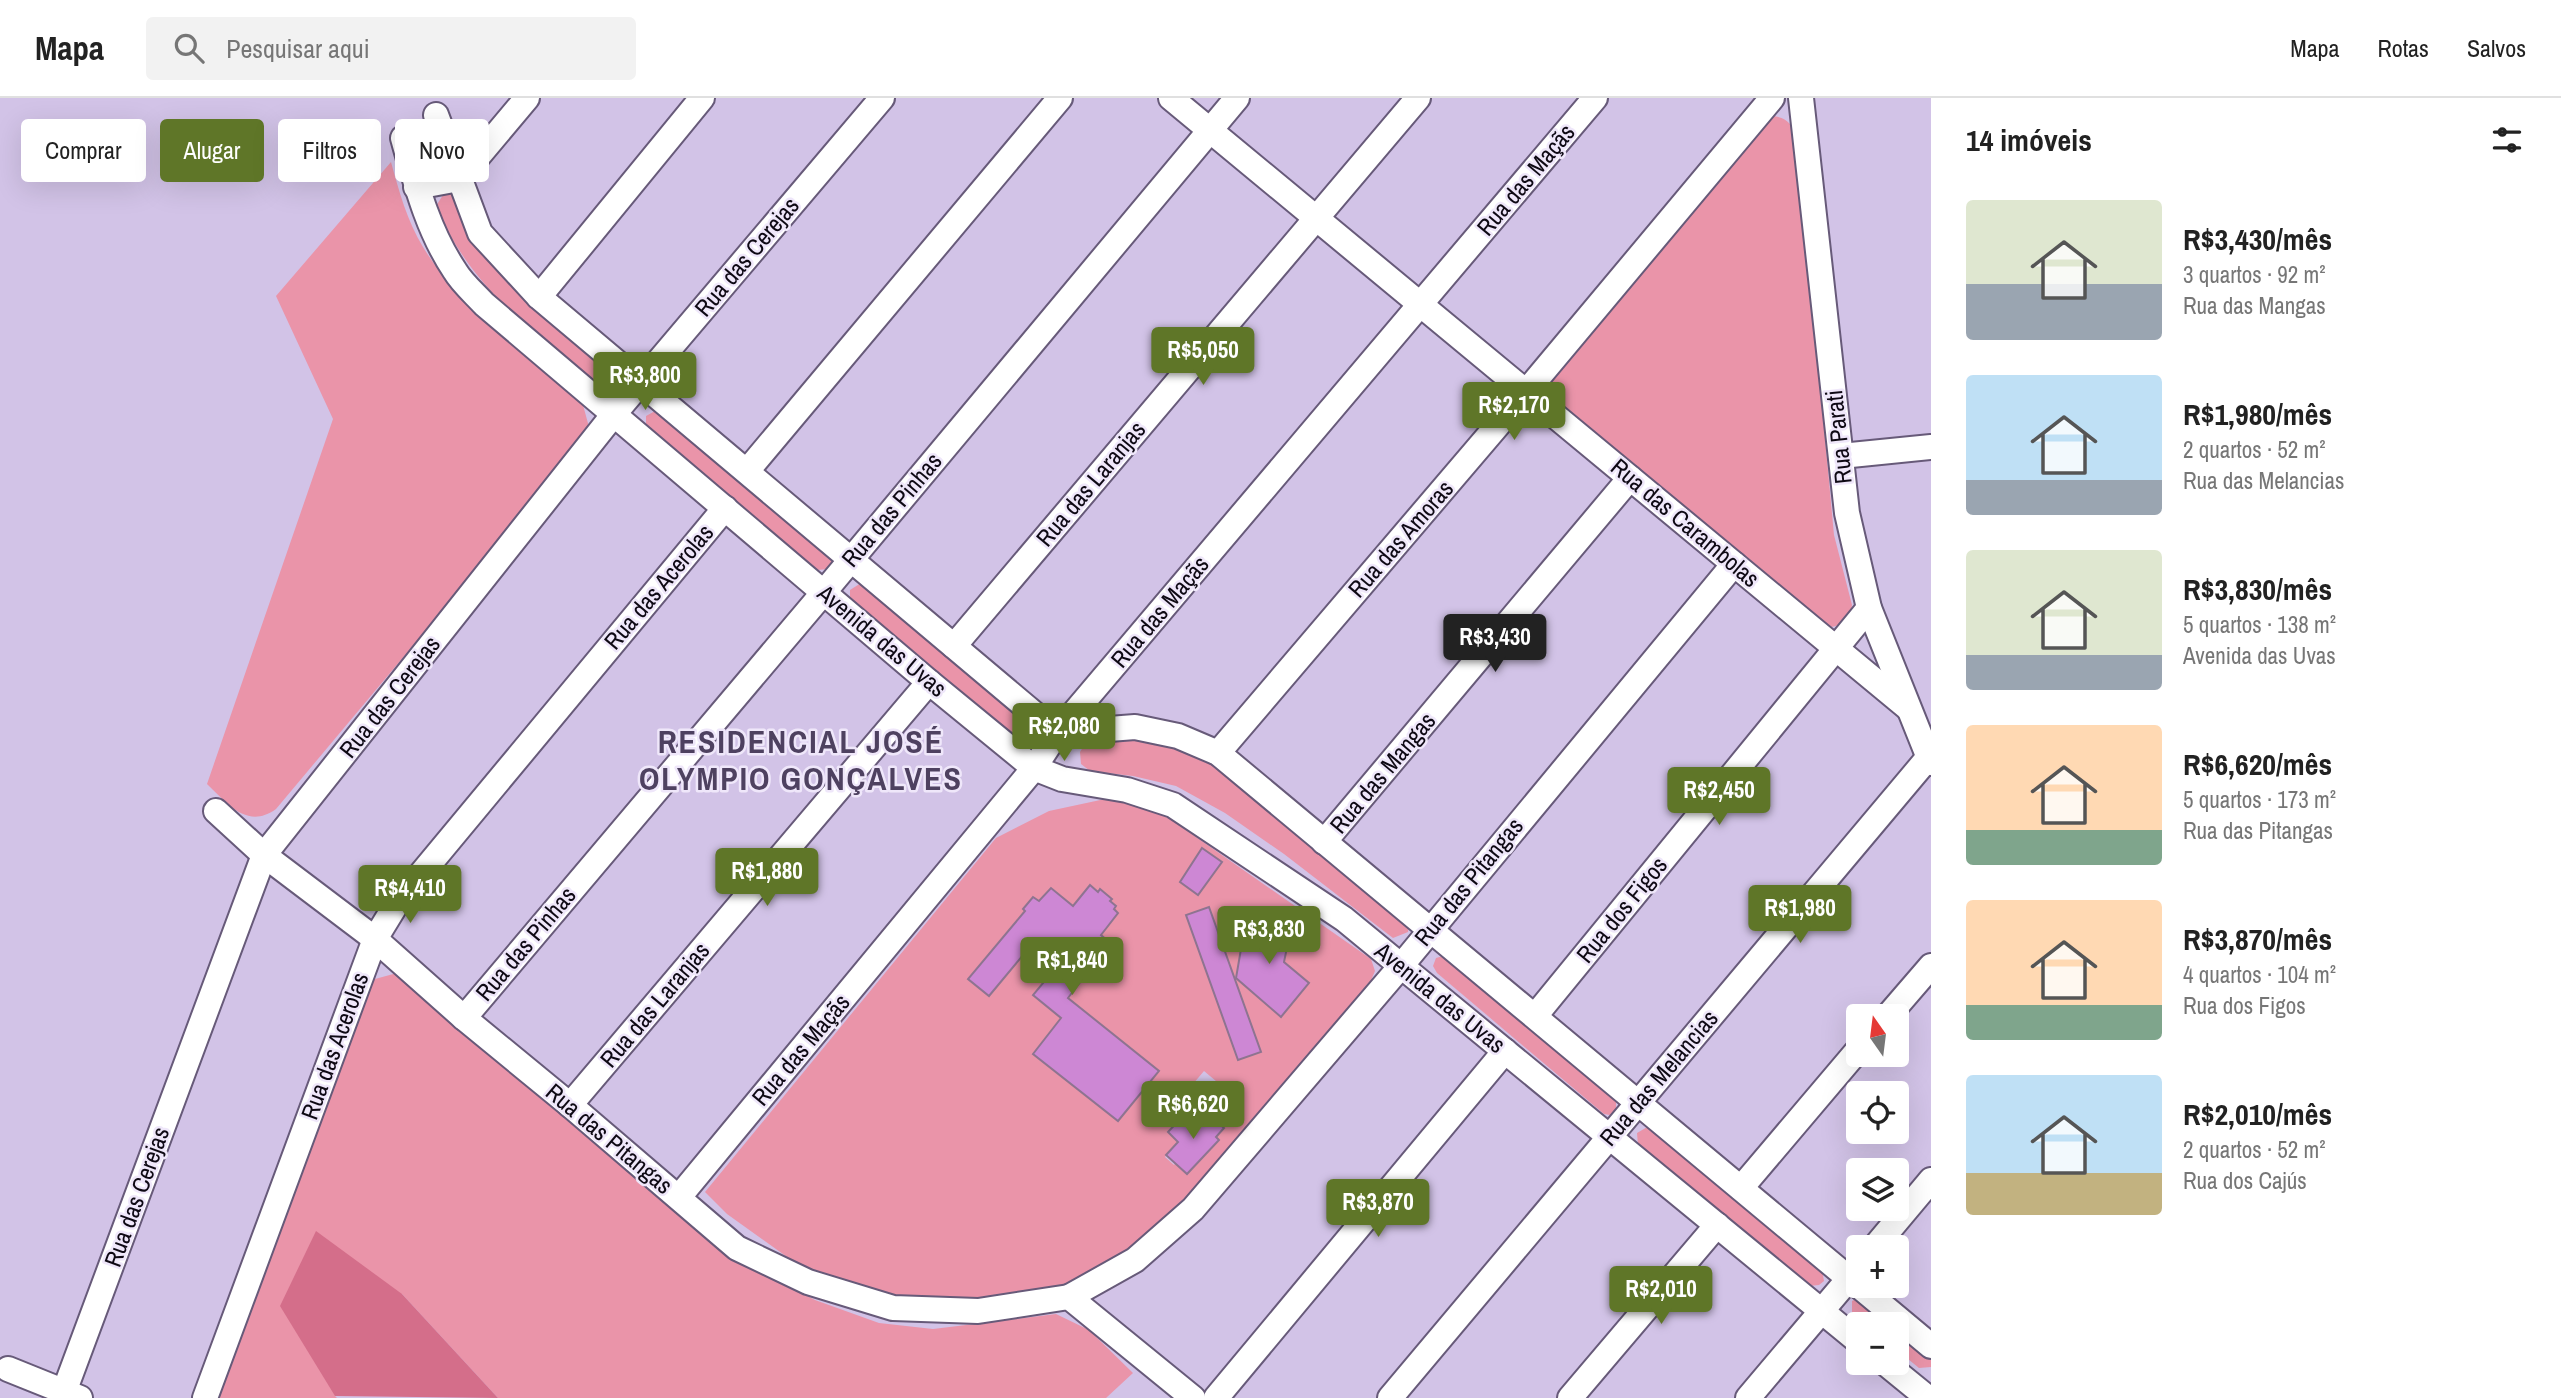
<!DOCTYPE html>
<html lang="pt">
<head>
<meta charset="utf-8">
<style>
  :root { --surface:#fff; --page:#f2f2f2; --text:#222; --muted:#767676; --line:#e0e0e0; --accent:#5f7628 }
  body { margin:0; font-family:"Archivo Narrow",sans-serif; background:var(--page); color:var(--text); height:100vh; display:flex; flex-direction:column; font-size:26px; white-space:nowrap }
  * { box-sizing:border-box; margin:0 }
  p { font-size:23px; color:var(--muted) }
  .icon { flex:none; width:38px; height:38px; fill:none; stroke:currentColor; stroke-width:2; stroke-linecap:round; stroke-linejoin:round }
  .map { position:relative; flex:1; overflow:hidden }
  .sheet { display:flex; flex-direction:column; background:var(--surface); width:630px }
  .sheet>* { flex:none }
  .hud { position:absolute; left:21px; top:21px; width:665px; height:63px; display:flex; gap:14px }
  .needle { width:46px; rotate:346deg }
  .fabs { position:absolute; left:1846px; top:906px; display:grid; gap:14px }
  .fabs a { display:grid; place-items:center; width:63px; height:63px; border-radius:7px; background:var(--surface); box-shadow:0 7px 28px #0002; font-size:35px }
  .price { position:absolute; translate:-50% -60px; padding:0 16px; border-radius:7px; background:var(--accent); color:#fff; font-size:23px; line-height:46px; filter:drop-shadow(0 2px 4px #0008) }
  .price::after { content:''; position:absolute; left:50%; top:42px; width:21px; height:16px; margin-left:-10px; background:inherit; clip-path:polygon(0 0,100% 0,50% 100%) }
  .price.current { background:#222; color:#fff }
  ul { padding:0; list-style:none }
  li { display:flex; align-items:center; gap:21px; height:175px; padding:0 35px }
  li span { display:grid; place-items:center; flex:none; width:196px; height:140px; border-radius:7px; color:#555 }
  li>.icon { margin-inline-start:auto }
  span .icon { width:84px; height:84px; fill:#fffc; stroke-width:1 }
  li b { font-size:30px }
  h2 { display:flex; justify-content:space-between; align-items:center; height:84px; padding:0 35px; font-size:30px }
  .chip { padding:0 24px; border-radius:7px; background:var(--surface); box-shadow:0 7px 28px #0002; font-size:24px; line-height:63px }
  .chip.current { background:var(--accent); color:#fff }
  header { display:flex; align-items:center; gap:42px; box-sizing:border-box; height:98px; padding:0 35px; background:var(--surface); border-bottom:2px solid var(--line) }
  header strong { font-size:33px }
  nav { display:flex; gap:38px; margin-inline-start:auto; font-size:24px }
  .search { width:490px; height:63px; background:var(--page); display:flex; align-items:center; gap:18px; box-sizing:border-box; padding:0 24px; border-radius:7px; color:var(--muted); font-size:26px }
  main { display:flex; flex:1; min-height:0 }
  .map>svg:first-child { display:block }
  .green { fill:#ea94a9; fill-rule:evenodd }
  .forest { fill:#d46e8a }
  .building { fill:#cd87d4; stroke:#8e7490; stroke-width:2 }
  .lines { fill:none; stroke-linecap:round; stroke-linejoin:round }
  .minor-casing { stroke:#675a79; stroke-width:28 }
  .minor { stroke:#fff; stroke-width:24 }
  .labels { text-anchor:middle; stroke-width:5; stroke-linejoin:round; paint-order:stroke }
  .street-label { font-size:24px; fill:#0e0914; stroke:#efe7fa }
  .district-label { font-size:32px; font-weight:bold; letter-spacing:2px; fill:#4e4160; stroke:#efe7fa }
</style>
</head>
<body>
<header>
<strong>Mapa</strong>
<div class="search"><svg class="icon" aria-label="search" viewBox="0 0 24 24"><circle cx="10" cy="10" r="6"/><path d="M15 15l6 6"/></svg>Pesquisar aqui</div>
<nav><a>Mapa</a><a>Rotas</a><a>Salvos</a></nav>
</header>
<main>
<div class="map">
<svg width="1931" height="1300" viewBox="0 0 1931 1300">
  <rect width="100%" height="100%" fill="#d2c3e7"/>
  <g class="green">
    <path d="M1769,18C1785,18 1792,25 1797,39L1834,437L1852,507C1851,521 1840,530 1826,529L1553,301L1547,288Z"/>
    <path d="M429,30L441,64L434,69L429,68C419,58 417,46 422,34Z"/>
    <path d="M391,64C399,93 407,123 423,149C462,213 528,259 583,307L589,329L583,345L276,711C247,732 227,705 207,686L333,321L276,198Z"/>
    <path d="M448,95L456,97L533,206L620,284L623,289L614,300L608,299C543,243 469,190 436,108L443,97Z"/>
    <path d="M657,312L832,461V466L828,471L817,472L646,330V318Z"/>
    <path d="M861,485L1033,630L1036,640L1031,645L1021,646L850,504V492Z"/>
    <path d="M1140,641L1183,649L1235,676L1409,825L1408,834L1393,840L1284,756L1225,715L1176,688L1133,678L1090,673L1081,666L1080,654L1087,643Z"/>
    <path d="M1105,701L1156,711L1371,861L1375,873L1369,887L1176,1112L1129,1153L1065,1186L986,1205L896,1204L815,1179L727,1116L705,1094L996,740L1049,713ZM1204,973L1241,1004L1221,1027L1224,1030L1216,1039L1219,1042L1187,1076L1179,1069L1180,1060L1174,1067L1165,1059L1178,1044L1168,1034L1197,1002L1187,993Z"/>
    <path d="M1443,858L1616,1001V1012L1610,1017L1604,1016L1437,875L1433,868L1436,860Z"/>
    <path d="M397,875L742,1164L815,1202L879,1225L933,1231L1056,1216L1089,1232L1133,1275L1106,1300H498L402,1196L335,1298L337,1300H216L369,888L375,881Z"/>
    <path d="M1649,1028L1822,1172L1824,1183L1819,1187L1809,1188L1638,1047L1637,1035Z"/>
    <path d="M1858,1200H1864L1931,1254V1269L1919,1270L1897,1252V1227H1866L1852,1215V1203Z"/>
  </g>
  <path class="forest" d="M316,1133L402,1196L498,1300L335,1298L280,1208Z"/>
  <g class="building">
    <path d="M1202,750L1222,764L1198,797L1180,784Z"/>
    <path d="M1090,787L1098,794L1100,791L1112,801L1110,803L1116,808L1114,811L1118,815L1101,837L1110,845L1068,900L1159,973L1118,1023L1033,956L1061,920L1033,897L1059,866L1033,845L989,898L968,881L1025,813L1023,811L1033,799L1039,803L1051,790L1073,808Z"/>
    <path d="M1209,809L1261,954L1238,962L1186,817Z"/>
    <path d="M1246,822L1291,830L1284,864L1309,885L1281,919L1236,880Z"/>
    <path d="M1206,1014L1224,1030L1216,1039L1219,1042L1187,1076L1166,1057L1178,1044L1168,1034L1183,1018L1193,1028Z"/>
  </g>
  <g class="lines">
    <g class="minor-casing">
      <g id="minor">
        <path d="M1171,0L1908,610"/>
        <path d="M1801,0L1847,415L1869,510L1931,665"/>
        <path d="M436,17L480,135L539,199L1057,635L1135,629L1178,638L1218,655L1858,1188"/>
        <path d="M403,40C416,86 428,133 455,173C462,185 475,196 484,206L929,584L1034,670L1062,681L1127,692L1173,707L1344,821L1858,1243"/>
        <path d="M416,89L459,81L527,0"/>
        <path d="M539,199L702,0"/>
        <path d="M1841,358L1931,349"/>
        <path d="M747,373L1060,0"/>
        <path d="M954,548L1418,0"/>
        <path d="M1218,655L1526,294L1772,0"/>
        <path d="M216,713L264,757L375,841L464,920L570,1007L737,1150L808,1184L893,1210L978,1213L1069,1199L1193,1300"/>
        <path d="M1324,744L1630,380"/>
        <path d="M1535,918L1869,510"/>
        <path d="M1887,919L1931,868"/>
        <path d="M464,920L824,494L1237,0"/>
        <path d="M570,1007L929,584"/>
        <path d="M1741,1090L1858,952"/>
        <path d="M679,1099L1034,670L1057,635L1595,0"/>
        <path d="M1874,1150L1931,1082"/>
        <path d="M1859,1188L1931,1248"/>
        <path d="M1069,1199L1135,1162L1193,1111L1401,868L1734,466"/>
        <path d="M1885,1265L1928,1300"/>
        <path d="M8,1271L80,1300"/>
        <path d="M64,1294L264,757L614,316L882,0"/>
        <path d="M205,1300L375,841L397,805L725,410"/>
        <path d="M1216,1300L1505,953"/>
        <path d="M1390,1300L1928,660"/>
        <path d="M1570,1300L1717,1127"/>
        <path d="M1748,1300L1858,1170"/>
      </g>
    </g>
    <use href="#minor" class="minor"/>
  </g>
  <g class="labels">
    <g class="street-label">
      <text transform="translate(1526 82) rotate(-50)" y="8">Rua das Maçãs</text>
      <text transform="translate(747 159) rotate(-50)" y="8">Rua das Cerejas</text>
      <text transform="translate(1839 339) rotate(-96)" y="8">Rua Parati</text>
      <text transform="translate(1091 386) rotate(-50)" y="8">Rua das Laranjas</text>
      <text transform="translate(892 412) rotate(-50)" y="8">Rua das Pinhas</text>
      <text transform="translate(1685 425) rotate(40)" y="8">Rua das Carambolas</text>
      <text transform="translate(1401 441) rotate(-49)" y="8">Rua das Amoras</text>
      <text transform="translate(659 489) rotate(-50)" y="8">Rua das Acerolas</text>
      <text transform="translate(1160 514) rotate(-50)" y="8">Rua das Maçãs</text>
      <text transform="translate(882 543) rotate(40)" y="8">Avenida das Uvas</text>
      <text transform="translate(390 599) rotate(-52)" y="8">Rua das Cerejas</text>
      <text transform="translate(1383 675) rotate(-50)" y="8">Rua das Mangas</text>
      <text transform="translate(1469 784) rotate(-51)" y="8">Rua das Pitangas</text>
      <text transform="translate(1622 812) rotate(-51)" y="8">Rua dos Figos</text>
      <text transform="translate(526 846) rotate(-50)" y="8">Rua das Pinhas</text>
      <text transform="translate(1440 900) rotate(39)" y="8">Avenida das Uvas</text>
      <text transform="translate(655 907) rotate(-50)" y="8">Rua das Laranjas</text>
      <text transform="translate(335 948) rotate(-70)" y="8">Rua das Acerolas</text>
      <text transform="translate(801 952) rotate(-50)" y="8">Rua das Maçãs</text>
      <text transform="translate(1659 980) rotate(-50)" y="8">Rua das Melancias</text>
      <text transform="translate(609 1041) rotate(40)" y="8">Rua das Pitangas</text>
      <text transform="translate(137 1099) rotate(-70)" y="8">Rua das Cerejas</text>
    </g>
    <g class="district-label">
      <text x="801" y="655">RESIDENCIAL JOSÉ<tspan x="801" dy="37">OLYMPIO GONÇALVES</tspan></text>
    </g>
  </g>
</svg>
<div class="fabs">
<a><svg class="needle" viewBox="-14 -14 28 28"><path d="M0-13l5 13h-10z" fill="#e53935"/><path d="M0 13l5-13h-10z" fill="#767676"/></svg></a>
<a><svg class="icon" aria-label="locate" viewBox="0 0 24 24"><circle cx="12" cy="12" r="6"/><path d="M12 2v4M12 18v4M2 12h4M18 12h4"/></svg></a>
<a><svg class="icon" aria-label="layers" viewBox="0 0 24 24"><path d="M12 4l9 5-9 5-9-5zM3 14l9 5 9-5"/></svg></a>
<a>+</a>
<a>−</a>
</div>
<b class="price" style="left:1203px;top:289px">R$5,050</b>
<b class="price" style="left:645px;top:314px">R$3,800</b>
<b class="price" style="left:1514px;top:344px">R$2,170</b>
<b class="price current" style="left:1495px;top:576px">R$3,430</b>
<b class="price" style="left:1064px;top:665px">R$2,080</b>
<b class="price" style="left:1719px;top:729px">R$2,450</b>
<b class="price" style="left:767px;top:810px">R$1,880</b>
<b class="price" style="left:410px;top:827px">R$4,410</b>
<b class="price" style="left:1800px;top:847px">R$1,980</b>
<b class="price" style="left:1269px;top:868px">R$3,830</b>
<b class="price" style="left:1072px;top:899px">R$1,840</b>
<b class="price" style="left:1193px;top:1043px">R$6,620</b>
<b class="price" style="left:1378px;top:1141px">R$3,870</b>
<b class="price" style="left:1661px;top:1228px">R$2,010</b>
<div class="hud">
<a class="chip">Comprar</a>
<a class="chip current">Alugar</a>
<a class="chip">Filtros</a>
<a class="chip">Novo</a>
</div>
</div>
<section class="sheet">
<h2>14 imóveis<svg class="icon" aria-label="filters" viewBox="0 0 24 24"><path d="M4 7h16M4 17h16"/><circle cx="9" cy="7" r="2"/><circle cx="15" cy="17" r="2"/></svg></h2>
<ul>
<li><span style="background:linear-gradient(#dfe7d0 60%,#9aa5b1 0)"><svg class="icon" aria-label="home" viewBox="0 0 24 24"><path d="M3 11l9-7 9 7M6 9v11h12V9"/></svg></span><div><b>R$3,430/mês</b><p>3 quartos · 92 m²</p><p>Rua das Mangas</p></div></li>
<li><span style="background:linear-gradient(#bfe0f5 75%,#9aa5b1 0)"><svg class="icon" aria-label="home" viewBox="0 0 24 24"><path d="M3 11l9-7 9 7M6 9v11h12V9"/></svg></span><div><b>R$1,980/mês</b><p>2 quartos · 52 m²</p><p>Rua das Melancias</p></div></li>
<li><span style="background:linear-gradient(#dfe7d0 75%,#9aa5b1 0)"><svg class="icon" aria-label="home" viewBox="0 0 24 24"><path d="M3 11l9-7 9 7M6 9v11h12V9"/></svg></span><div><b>R$3,830/mês</b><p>5 quartos · 138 m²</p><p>Avenida das Uvas</p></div></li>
<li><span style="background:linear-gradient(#ffd9b3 75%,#7fa58c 0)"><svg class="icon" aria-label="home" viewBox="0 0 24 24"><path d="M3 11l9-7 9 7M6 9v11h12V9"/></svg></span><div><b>R$6,620/mês</b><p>5 quartos · 173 m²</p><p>Rua das Pitangas</p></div></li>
<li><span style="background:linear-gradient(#ffd9b3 75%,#7fa58c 0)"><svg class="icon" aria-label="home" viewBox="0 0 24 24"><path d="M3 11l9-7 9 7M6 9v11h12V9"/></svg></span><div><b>R$3,870/mês</b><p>4 quartos · 104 m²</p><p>Rua dos Figos</p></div></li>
<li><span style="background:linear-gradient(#bfe0f5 70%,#c2b280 0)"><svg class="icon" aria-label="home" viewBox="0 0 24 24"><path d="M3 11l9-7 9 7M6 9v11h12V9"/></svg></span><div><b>R$2,010/mês</b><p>2 quartos · 52 m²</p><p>Rua dos Cajús</p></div></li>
</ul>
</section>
</main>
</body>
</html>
